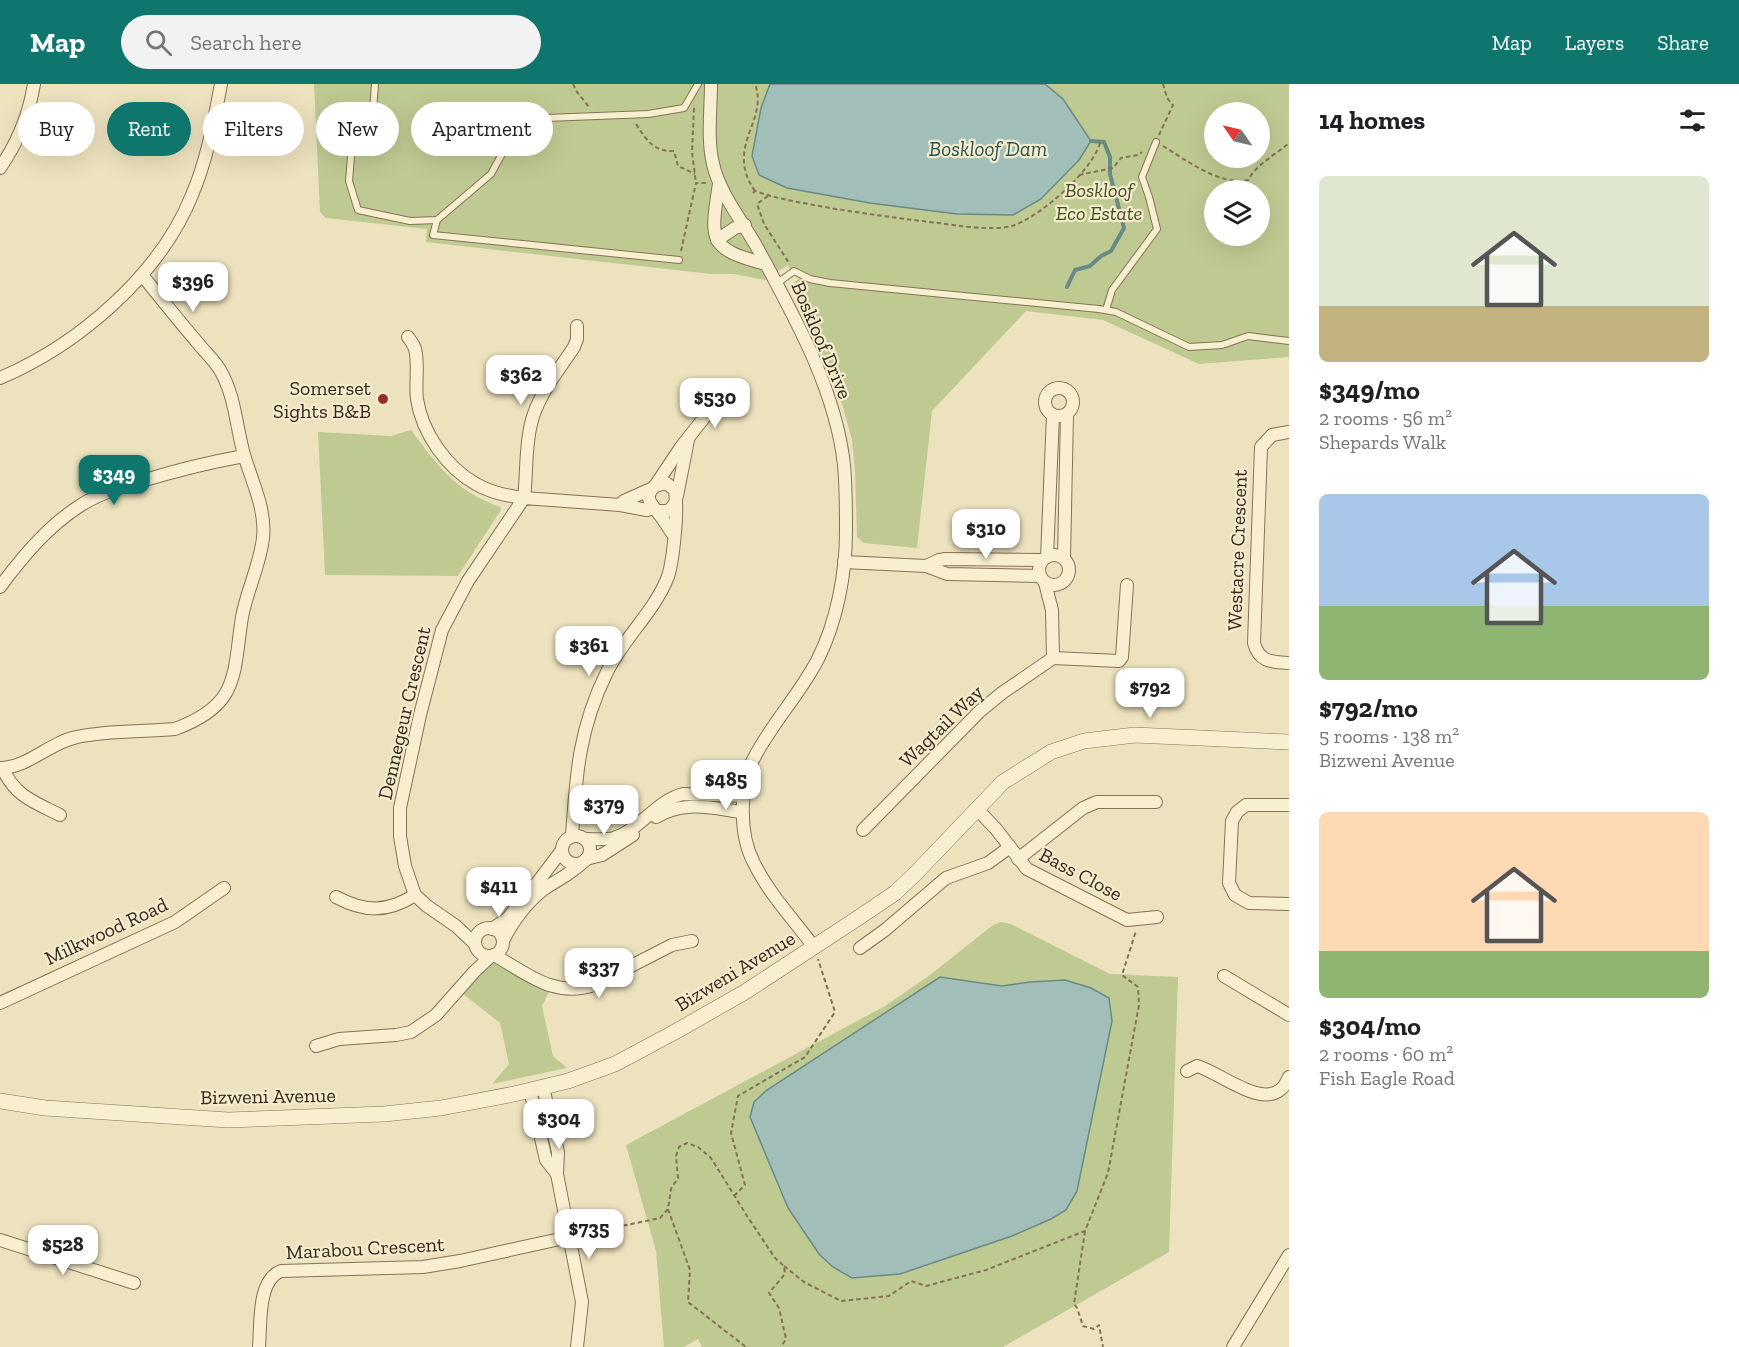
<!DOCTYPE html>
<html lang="en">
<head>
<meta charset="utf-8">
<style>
  :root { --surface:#fff; --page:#f2f2f2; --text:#202124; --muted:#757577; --accent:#0f766e }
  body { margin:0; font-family:"Zilla Slab",serif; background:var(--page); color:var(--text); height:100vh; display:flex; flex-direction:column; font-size:22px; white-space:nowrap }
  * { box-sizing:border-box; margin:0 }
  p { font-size:20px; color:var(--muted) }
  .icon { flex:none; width:33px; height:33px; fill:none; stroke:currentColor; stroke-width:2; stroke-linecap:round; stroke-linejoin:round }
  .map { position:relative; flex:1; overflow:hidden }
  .side { display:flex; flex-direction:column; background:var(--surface); width:450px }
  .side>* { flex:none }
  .hud { position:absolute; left:18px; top:18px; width:570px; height:54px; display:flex; gap:12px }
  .needle { width:39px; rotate:304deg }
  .controls { position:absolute; left:1204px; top:18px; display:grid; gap:12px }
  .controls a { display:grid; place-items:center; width:66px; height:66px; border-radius:50%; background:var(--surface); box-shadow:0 6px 24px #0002; font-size:30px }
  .price { position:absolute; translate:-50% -51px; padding:0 14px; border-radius:12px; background:#fff; color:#222; font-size:20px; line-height:39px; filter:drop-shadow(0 2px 3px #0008) }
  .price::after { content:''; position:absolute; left:50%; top:36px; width:18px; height:14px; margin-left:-9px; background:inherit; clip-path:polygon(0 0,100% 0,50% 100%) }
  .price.selected { background:var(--accent); color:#fff }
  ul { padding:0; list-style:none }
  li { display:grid; align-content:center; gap:12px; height:318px; padding:0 30px }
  li span { display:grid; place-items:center; height:186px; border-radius:9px; color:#555 }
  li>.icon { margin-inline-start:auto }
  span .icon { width:108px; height:108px; fill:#fffc; stroke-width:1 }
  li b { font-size:26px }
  h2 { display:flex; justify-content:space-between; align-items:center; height:72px; padding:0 30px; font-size:26px }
  .tag { padding:0 21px; border-radius:27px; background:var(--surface); box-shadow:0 6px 24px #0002; font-size:21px; line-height:54px }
  .tag.selected { background:var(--accent); color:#fff }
  header { display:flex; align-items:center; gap:36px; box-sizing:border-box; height:84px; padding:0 30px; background:var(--accent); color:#fff }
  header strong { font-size:28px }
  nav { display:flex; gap:33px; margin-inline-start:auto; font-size:21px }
  .search { width:420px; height:54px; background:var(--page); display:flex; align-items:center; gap:15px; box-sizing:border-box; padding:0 21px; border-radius:33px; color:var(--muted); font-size:22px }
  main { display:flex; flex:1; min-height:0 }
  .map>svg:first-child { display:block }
  .green { fill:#bfca92; fill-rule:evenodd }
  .water { fill:#a1beb8; stroke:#698b85; stroke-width:1.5 }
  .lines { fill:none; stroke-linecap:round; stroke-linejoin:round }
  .stream { stroke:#698b85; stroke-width:4 }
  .service-casing { stroke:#847357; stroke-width:8 }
  .minor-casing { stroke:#847357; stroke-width:14 }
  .tertiary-casing { stroke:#847357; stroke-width:16 }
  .path { stroke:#847357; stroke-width:2; stroke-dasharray:4.5 3; stroke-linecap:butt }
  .service { stroke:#f8efd0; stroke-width:6 }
  .minor { stroke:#f8efd0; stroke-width:12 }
  .tertiary { stroke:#f8efd0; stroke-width:15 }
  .poi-dot { fill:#922f28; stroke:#f4eccd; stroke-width:2 }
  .labels { text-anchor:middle; stroke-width:4.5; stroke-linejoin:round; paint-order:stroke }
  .park-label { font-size:20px; font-style:italic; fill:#415022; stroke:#f4eccd }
  .street-label { font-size:20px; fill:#34291b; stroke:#f4eccd }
  .poi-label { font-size:20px; fill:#34291b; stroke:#f4eccd; text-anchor:end }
  .water-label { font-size:21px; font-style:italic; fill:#2b5353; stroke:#f4eccd }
</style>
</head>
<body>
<header>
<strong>Map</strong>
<div class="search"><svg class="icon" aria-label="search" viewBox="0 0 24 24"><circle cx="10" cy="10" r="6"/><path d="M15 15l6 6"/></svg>Search here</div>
<nav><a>Map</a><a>Layers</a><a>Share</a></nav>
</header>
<main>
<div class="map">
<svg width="1289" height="1263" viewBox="0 0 1289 1263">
  <rect width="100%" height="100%" fill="#ede2be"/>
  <g class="green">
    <path d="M314,0H1289V273L1199,280L1103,236L1026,227L932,327L917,464L864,459L857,453L855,388L852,356L840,313L792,200L799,195L791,189L788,181L765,196L734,190H711L426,158L427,145L326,134L320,128ZM1215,28H1260V74H1215ZM1215,106H1260V152H1215Z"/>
    <path d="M411,346C439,383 454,406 500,423L501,426L458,492L325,491L318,348L391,352Z"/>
    <path d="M1001,838L1011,840L1110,890L1178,893L1169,1168L1003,1263H702L698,1255L684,1263H664L656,1167L626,1061L885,922L930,891L993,841Z"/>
    <path d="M495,879L505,881L549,908L542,922L553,972L567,984L492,1000L509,980L500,939L462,909L490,880Z"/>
  </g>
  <g class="water">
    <path d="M770,0H1045L1063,15L1091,57L1079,76L1041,115L1013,131L957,130L870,119L787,104L759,91L752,72L761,24Z"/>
    <path d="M940,893L1002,902L1030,898L1065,896L1091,904L1109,914L1112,937L1077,1107L1066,1126L1051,1135L1012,1152L900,1190L852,1194L833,1183L819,1170L788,1124L750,1033L754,1018L767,1006Z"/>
  </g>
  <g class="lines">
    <path class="stream" d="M1067,203L1075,186L1090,182L1101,172L1111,167L1124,144L1110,90V73L1104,58L1091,57"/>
    <g class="service-casing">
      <g id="service">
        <path d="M375,0L373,27L353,49L349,97L358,126L410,137L437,136L491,90L521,35L648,30L684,24L698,0"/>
        <path d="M437,136L433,151L679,176"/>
        <path d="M776,200L794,187L810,195L830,199L1099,225L1116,228L1189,263L1222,261L1248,252L1289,257"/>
        <path d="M1106,226L1112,206L1157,145L1149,113L1142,93L1156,58"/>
      </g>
    </g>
    <g class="minor-casing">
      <g id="minor">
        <path d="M711,0C711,25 707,55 713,80C720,111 744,139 759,167C794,232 836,306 844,381C846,402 846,425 846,447C846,489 837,537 818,575C800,610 772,639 754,674C739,702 739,751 754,779C769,810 794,836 814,863"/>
        <path d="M0,84C18,58 29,31 34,0"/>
        <path d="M719,100C710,157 708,165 766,180"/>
        <path d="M717,156L735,144L745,141"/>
        <path d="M408,253C410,256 414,261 415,265C419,279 415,300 417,315C422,349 447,384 476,400C491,409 507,412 524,414C527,390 525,364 531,340C537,312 559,286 574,263L577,255V242"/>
        <path d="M0,294C78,261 160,191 192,111C207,76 214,37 221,0"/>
        <circle cx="1059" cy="318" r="14"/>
        <path d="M1289,348L1272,351L1261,363L1254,559C1259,578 1271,578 1289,579"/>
        <path d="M655,402L681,363L707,330L726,318"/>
        <path d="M677,412L688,356"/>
        <path d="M620,421L624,417L651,405"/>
        <path d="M657,427H669L676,418L675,406L666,399L655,402C643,413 651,420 659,430C664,436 668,444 673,450"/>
        <circle cx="1054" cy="486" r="15"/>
        <path d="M1047,473L1053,331"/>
        <path d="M1064,474L1067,330"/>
        <path d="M844,478L926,482L947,490L1040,492"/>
        <path d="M926,482L939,476L946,475L1042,476"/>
        <path d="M1045,499L1052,526L1053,574"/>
        <path d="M0,503C23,472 48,442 81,421C100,409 124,402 145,396C178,386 211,378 244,372"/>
        <path d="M1053,574L1119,577L1122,573L1127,501"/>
        <path d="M0,684C28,684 50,658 77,653C109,646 143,648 175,645C240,621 233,591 242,533C247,506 260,481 263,454C266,426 253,400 245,374C236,345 236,313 220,286C214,276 204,267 197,258C178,236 160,213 142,191"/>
        <path d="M3,685C15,712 34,718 60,731"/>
        <path d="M1289,721H1246L1237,728L1232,737L1229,799L1235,811L1249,819L1289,820"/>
        <path d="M977,725L996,745L1027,785L1127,836L1157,833"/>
        <path d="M656,733C684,716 711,724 742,728"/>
        <path d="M863,746L980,627L1002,609L1053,574"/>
        <path d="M572,752C576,691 579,644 607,588C623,555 653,529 667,495C673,481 677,434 676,418"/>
        <circle cx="576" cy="766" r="14"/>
        <path d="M585,755C595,755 605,756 614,754C641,745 656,717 683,710L744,712"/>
        <path d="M586,775L602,771L633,751"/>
        <path d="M1018,775L1083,724L1097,718H1156"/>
        <path d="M528,811L562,766"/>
        <path d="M336,813C364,828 387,829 415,811"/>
        <circle cx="489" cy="858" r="14"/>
        <path d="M492,845L507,835L516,824"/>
        <path d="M503,857C512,838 527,818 544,805C557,796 571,790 583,778"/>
        <path d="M475,860L456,842L427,822L415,811L405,782L400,752V724L420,631L442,546L468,497L524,414L620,421L647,426L653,424"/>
        <path d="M860,864L885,846L946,794L988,779L1010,763"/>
        <path d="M494,871C528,890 553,914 594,901L672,861L692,857"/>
        <path d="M1224,892L1289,931"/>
        <path d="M0,919L175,838L224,804"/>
        <path d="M316,962L339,955L396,951L411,948L436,931L474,888L491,872"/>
        <path d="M1187,987L1197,982C1219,988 1261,1024 1281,1005C1285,1002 1287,997 1289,993"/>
        <path d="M543,1003L558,1068L557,1090L582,1218L577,1263"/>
        <path d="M530,1006L546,1076L557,1090"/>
        <path d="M0,1156L134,1199"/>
        <path d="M259,1263C261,1241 257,1196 281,1187L423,1183L460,1177L569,1153"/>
        <path d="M1233,1263L1289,1171"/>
      </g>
    </g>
    <g class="tertiary-casing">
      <path id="tertiary" d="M0,1017L45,1024L228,1036L384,1030L441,1024L514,1010L568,997L615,980L673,949L745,908L858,834L895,809L915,790L1003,698L1051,668L1084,657L1135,651L1289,658"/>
    </g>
    <g class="path">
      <path d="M573,0L577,8L590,24"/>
      <path d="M694,24L692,68L696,99"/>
      <path d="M636,40C646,55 653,68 674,67L678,82L695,90"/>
      <path d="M1159,51L1173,21L1167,14L1163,0"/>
      <path d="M1163,62C1186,76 1220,102 1248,96C1257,80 1275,71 1289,59"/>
      <path d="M1079,91L1113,84L1121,74L1138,71L1142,68"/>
      <path d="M755,107C724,63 769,37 755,0"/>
      <path d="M753,109L755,107C780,116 805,119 830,124C867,130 903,135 939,139C958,142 993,147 1012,142C1040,133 1092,87 1100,59"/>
      <path d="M768,112L757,120L764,140L789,179"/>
      <path d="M681,167L696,99H708"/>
      <path d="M734,1112L745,1101L731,1049L738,1012L805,973L835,928L818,875"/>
      <path d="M668,1125L690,1186L688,1218L746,1263"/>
      <path d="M1085,1147L1074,1220L1077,1224L1083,1242L1094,1245L1099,1241L1103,1263"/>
      <path d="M579,1151L660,1134L668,1125L671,1105L678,1094L676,1072L679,1063L687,1059L698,1063L711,1074L747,1132L775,1174L784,1182L785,1190L769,1209L779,1224L786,1255L781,1263"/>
      <path d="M784,1182L804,1198L841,1217L889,1212L911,1197L926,1202L986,1186L1085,1147L1108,1089L1139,921L1138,903L1122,891L1136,847"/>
    </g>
    <use href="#service" class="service"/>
    <use href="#minor" class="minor"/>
    <use href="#tertiary" class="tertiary"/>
  </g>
  <circle class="poi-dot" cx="383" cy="315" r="6"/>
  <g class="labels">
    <g class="park-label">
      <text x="1099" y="113">Boskloof<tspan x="1099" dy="23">Eco Estate</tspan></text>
    </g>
    <g class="street-label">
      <text transform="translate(822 256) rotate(67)" y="7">Boskloof Drive</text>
      <text transform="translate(1237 466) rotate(-88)" y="7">Westacre Crescent</text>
      <text transform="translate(404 629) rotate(-77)" y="7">Dennegeur Crescent</text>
      <text transform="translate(941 642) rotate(-44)" y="7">Wagtail Way</text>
      <text transform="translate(1081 790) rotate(28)" y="7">Bass Close</text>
      <text transform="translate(106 847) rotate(-25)" y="7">Milkwood Road</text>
      <text transform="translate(735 887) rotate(-31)" y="7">Bizweni Avenue</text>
      <text transform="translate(268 1012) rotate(-1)" y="7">Bizweni Avenue</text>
      <text transform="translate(365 1164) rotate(-3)" y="7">Marabou Crescent</text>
    </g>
    <g class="poi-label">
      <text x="371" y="311">Somerset<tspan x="371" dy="23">Sights B&amp;B</tspan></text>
    </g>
    <g class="water-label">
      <text x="988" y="72">Boskloof Dam</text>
    </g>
  </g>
</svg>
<div class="controls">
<a><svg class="needle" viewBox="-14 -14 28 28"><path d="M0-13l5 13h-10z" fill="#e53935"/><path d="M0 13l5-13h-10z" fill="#757577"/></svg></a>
<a><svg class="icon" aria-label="layers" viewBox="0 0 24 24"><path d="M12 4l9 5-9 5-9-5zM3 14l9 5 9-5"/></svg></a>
</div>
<b class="price" style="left:193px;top:229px">$396</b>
<b class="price" style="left:521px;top:322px">$362</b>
<b class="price" style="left:715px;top:345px">$530</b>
<b class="price selected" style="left:114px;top:422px">$349</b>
<b class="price" style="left:986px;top:476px">$310</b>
<b class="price" style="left:589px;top:593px">$361</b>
<b class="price" style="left:1150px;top:635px">$792</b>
<b class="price" style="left:726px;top:727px">$485</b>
<b class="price" style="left:604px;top:752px">$379</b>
<b class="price" style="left:499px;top:834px">$411</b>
<b class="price" style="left:599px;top:915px">$337</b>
<b class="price" style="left:559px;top:1066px">$304</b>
<b class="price" style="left:589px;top:1176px">$735</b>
<b class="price" style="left:63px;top:1192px">$528</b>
<div class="hud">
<a class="tag">Buy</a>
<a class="tag selected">Rent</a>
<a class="tag">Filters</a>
<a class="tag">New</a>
<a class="tag">Apartment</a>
</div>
</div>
<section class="side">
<h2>14 homes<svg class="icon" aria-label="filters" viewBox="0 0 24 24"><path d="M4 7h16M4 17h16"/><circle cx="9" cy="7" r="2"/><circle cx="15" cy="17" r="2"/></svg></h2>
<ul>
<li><span style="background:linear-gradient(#dfe7d0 70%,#c2b280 0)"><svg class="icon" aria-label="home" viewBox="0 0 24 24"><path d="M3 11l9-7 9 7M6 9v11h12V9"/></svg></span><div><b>$349/mo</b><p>2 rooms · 56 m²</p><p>Shepards Walk</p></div></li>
<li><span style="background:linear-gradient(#a9c7e8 60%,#8fb573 0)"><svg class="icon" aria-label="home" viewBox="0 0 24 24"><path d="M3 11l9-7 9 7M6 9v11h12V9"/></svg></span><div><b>$792/mo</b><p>5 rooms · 138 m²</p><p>Bizweni Avenue</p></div></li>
<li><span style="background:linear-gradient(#ffd9b3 75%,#8fb573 0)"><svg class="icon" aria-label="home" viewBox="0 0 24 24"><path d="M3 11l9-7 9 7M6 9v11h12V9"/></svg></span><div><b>$304/mo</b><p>2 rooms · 60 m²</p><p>Fish Eagle Road</p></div></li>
</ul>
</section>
</main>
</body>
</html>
